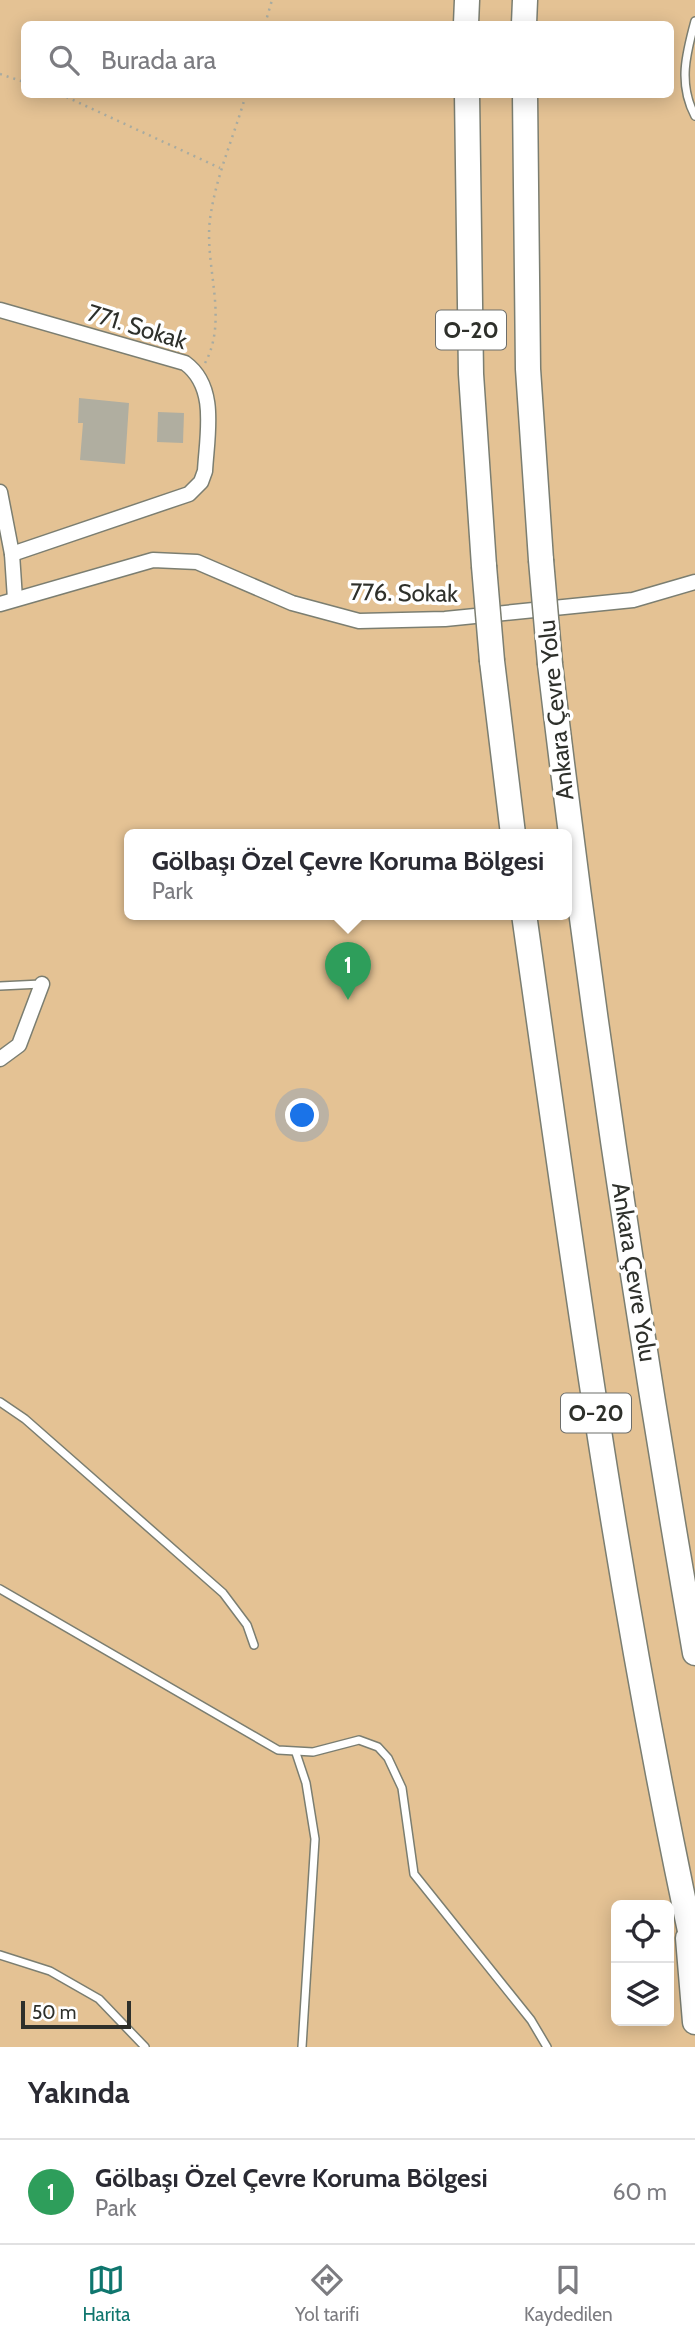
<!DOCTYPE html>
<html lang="tr">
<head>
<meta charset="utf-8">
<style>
	body { margin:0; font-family:Cabin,sans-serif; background:#f7f7f7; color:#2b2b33 }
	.controls { position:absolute; right:21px; bottom:21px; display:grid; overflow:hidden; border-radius:10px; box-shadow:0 4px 18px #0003 }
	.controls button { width:63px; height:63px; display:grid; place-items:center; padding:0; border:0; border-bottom:2px solid #e1e1e2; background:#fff; color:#2b2b33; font:35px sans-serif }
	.scale { position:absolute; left:21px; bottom:18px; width:110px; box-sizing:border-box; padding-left:7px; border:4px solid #2e302b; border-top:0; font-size:19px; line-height:24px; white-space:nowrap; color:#2e302b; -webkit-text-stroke:5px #fff; paint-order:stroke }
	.you { position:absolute; left:303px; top:1116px; width:24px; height:24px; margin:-18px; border:5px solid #fff; border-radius:50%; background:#1a73e8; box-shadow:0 0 0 10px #1a73e833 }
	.badge { display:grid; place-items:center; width:46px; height:46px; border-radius:50%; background:#0f766e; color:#fff; font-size:23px; font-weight:700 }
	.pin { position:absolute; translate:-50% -58px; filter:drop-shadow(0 2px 4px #0008) }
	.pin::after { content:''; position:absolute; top:37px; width:24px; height:21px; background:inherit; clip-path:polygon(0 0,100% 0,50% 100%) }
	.popup { position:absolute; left:124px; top:829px; width:448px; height:91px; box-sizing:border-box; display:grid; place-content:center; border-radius:10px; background:#fff; filter:drop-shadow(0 2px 5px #0005); font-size:23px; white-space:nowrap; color:#7c7c81 }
	.popup b { font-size:26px; color:#2b2b33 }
	.popup::after { content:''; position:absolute; left:50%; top:100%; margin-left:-14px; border:14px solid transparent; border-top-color:#fff }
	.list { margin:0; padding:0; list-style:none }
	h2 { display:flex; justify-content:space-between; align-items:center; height:91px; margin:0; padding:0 28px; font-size:30px }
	h2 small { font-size:23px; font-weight:400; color:#7c7c81 }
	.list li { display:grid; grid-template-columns:46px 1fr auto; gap:21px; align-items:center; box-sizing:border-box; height:105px; padding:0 28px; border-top:2px solid #e1e1e2 }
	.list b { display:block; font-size:26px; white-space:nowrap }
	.list p { margin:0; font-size:23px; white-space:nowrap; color:#7c7c81 }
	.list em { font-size:23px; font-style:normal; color:#7c7c81 }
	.icon { flex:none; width:38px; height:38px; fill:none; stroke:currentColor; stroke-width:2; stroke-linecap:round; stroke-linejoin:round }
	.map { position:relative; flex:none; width:695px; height:2047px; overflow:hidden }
	.search { position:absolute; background:#fff; box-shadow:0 4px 18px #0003; left:21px; right:21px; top:21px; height:77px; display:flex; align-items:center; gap:18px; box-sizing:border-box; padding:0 24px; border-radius:10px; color:#7c7c81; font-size:26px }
	.sheet { height:196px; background:#fff }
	nav { display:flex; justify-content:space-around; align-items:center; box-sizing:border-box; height:98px; border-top:2px solid #e1e1e2; background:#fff; font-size:19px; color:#7c7c81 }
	nav a { display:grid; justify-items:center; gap:4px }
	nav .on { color:#0f766e }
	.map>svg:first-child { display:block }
</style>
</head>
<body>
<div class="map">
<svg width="695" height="2047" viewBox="0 0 695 2047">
	<rect width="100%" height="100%" fill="#eaeee0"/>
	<!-- green -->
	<path fill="#e4c294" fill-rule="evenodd" d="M0 0H695V2047H0ZM24 24H670V94H24ZM129 834H567V914H129ZM616 1905H669V2021H616Z"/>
	<!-- building -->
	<g fill="#b0aea0">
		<polygon points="79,398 129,403 125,464 80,460 83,423 78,423"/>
		<polygon points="158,412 184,413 183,443 157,442"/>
	</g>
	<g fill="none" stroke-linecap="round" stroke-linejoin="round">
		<!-- lane casing -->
		<g stroke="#7b7e71" stroke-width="10">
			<g id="lane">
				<path d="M695 21C686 54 678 84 695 116"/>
				<polyline points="0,986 41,984"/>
				<polyline points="0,1402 25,1419 223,1593 247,1625 254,1645"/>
				<polyline points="0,1589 278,1750 313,1752 359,1740 378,1747 388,1758 402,1788 414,1874 531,2020 547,2047"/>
				<polyline points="296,1753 306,1783 315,1839 302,2047"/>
				<polyline points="0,1955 50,1971 99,1999 145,2047"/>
			</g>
		</g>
		<!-- street casing -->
		<g stroke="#7b7e71" stroke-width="17">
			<g id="street">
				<path d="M0 310 185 363C218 387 207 434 205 471L201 482 189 494 12 554"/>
				<polyline points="0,492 12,554 15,599"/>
				<polyline points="0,604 153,560 197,562 292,603 359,621 445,619 633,600 695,582"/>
				<polyline points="0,1059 19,1045 42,984"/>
			</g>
		</g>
		<!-- highway casing -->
		<g stroke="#7b7e71" stroke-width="27">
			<g id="highway">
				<polyline points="466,24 467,0"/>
				<polyline points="524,24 525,0"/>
				<polyline points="467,94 471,374 484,566"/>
				<polyline points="525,94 528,369 541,560"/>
				<polyline points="492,661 513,834"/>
				<path d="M550 664C589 995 638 1325 695 1653"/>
				<path d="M524 914C573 1262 620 1611 695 1954"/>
				<polyline points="688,1938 695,2022"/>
			</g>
		</g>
		<!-- path -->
		<g stroke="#a8aba0" stroke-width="2.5" stroke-dasharray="2 5" stroke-linecap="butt">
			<polyline points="265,24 272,0"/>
			<polyline points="0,74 24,82"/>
			<polyline points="60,94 220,168"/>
			<path d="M205 363C229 319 204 266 210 219 216 175 234 137 246 94"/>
		</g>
		<!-- lane -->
		<use href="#lane" stroke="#fff" stroke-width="7"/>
		<!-- street -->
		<use href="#street" stroke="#fff" stroke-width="14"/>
		<!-- highway -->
		<use href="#highway" stroke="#fff" stroke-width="24"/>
		<!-- highway-bridge casing -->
		<g stroke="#7b7e71" stroke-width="27" stroke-linecap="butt">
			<g id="highway-bridge">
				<polyline points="541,560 550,664"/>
				<polyline points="484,566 492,661"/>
			</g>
		</g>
		<!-- highway-bridge -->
		<use href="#highway-bridge" stroke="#fff" stroke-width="24"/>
	</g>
	<g text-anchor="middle" stroke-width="7" stroke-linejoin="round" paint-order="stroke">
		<!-- shield labels -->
		<g fill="#fff" stroke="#6d6e6b" stroke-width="2">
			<rect x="436" y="310.5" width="70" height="39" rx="5"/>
			<rect x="561" y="1393.5" width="70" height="39" rx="5"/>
		</g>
		<g font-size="23" font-weight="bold" fill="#2e302b">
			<text x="471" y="338">O-20</text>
			<text x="596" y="1421">O-20</text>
		</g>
		<!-- street labels -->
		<g font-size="24" fill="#2e302b" stroke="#fff">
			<text transform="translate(137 327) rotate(17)" y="8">771. Sokak</text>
			<text transform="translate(404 593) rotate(1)" y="8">776. Sokak</text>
			<text transform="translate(556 710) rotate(-96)" y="8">Ankara Çevre Yolu</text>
			<text transform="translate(634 1272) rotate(81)" y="8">Ankara Çevre Yolu</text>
		</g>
	</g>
</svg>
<div class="controls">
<button><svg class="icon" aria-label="locate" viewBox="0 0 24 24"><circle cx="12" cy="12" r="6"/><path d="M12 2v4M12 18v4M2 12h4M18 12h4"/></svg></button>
<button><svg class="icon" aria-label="layers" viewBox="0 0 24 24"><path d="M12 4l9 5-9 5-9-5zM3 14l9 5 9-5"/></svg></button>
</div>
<div class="scale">50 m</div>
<div class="you"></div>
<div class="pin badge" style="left:348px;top:1000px;background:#2e9e5b">1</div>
<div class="popup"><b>Gölbaşı Özel Çevre Koruma Bölgesi</b>Park</div>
<div class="search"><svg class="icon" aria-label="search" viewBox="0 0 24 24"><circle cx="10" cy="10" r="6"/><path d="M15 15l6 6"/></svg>Burada ara</div>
</div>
<section class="sheet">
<h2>Yakında<small></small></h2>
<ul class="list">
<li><span class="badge" style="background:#2e9e5b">1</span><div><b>Gölbaşı Özel Çevre Koruma Bölgesi</b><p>Park</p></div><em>60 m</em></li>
</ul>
</section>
<nav>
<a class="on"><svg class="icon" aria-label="map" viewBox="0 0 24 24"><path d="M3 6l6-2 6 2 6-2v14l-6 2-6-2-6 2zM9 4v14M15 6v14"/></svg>Harita</a>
<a><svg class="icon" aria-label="directions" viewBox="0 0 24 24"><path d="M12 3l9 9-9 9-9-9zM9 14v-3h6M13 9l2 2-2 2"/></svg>Yol tarifi</a>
<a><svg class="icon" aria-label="saved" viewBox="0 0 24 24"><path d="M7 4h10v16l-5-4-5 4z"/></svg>Kaydedilen</a>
</nav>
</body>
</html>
